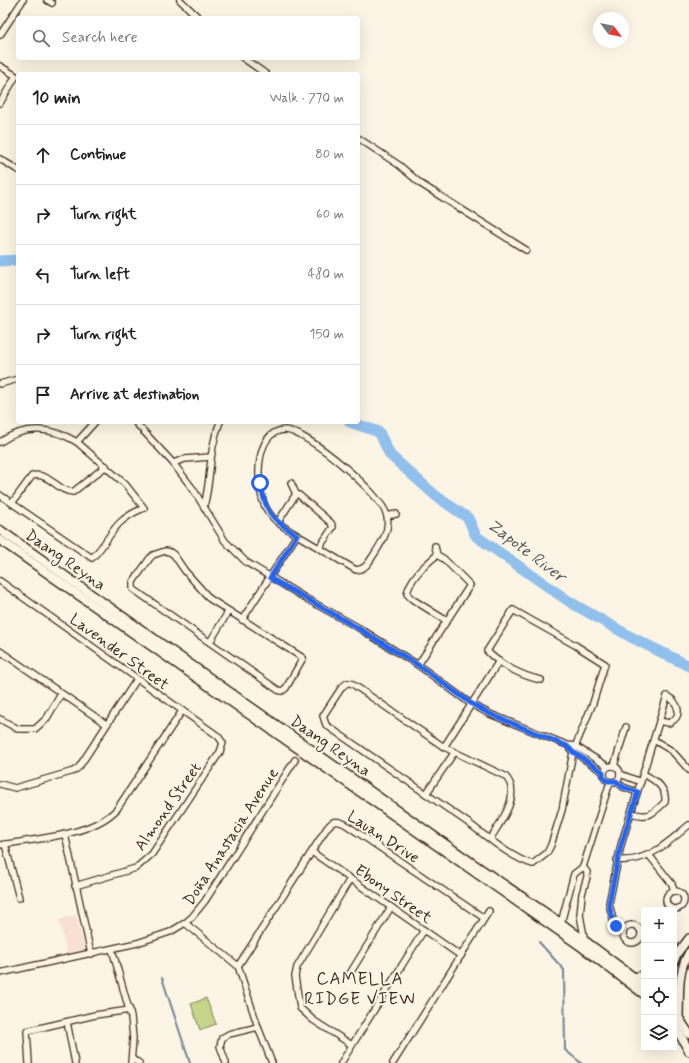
<!DOCTYPE html>
<html lang="en">
<head>
<meta charset="utf-8">
<style>
	body { margin:0; font-family:Mynerve,sans-serif; background:#f6f6f6; color:#222 }
	.controls { position:absolute; right:12px; bottom:12px; display:grid; overflow:hidden; border-radius:4px; box-shadow:0 4px 16px #0002 }
	.controls button { width:36px; height:36px; display:grid; place-items:center; padding:0; border:0; border-bottom:1px solid #e0e0e0; background:#fff; color:#222; font:20px sans-serif }
	.compass { position:absolute; left:593px; top:12px; width:36px; height:36px; border-radius:50%; background:#fff; box-shadow:0 4px 16px #0002; rotate:122deg }
	.stop { position:absolute; width:12px; height:12px; margin:-9px; border:3px solid #2563eb; border-radius:50%; background:#fff }
	.stop.end { background:#2563eb; border-color:#fff; box-shadow:0 1px 4px #0008 }
	.list { margin:0; padding:0; list-style:none }
	h2 { display:flex; justify-content:space-between; align-items:center; height:52px; margin:0; padding:0 16px; font-size:17px }
	h2 small { font-size:13px; font-weight:400; color:#767676 }
	.list li { display:grid; grid-template-columns:26px 1fr auto; gap:12px; align-items:center; box-sizing:border-box; height:60px; padding:0 16px; border-top:1px solid #e0e0e0 }
	.list b { display:block; font-size:15px; white-space:nowrap }
	.list em { font-size:13px; font-style:normal; color:#767676 }
	.icon { flex:none; width:22px; height:22px; fill:none; stroke:currentColor; stroke-width:2; stroke-linecap:round; stroke-linejoin:round }
	.map { position:relative; flex:none; width:689px; height:1063px; overflow:hidden }
	.search { position:absolute; background:#fff; box-shadow:0 4px 16px #0002; left:16px; top:16px; width:344px; height:44px; display:flex; align-items:center; gap:10px; box-sizing:border-box; padding:0 14px; border-radius:4px; color:#767676; font-size:15px }
	.panel { position:absolute; background:#fff; box-shadow:0 4px 16px #0002; left:16px; top:72px; width:344px; height:352px; border-radius:4px }
	.map>svg:first-child { display:block }
</style>
</head>
<body>
<div class="map">
<svg width="689" height="1063" viewBox="0 0 689 1063">
	<rect width="100%" height="100%" fill="#fcf5e5"/>
	<filter id="ink" filterUnits="userSpaceOnUse"><feTurbulence type="fractalNoise" baseFrequency=".025" numOctaves="2"/><feDisplacementMap in="SourceGraphic" scale="8" xChannelSelector="R" yChannelSelector="G"/><feConvolveMatrix kernelMatrix="1 2 1 2 8 2 1 2 1" color-interpolation-filters="sRGB"/></filter>
	<g filter="url(#ink)">
		<!-- built -->
		<polygon fill="#f8e1d3" points="76,915 85,950 67,954 59,920"/>
		<!-- green -->
		<polygon fill="#c5d68a" stroke="#808054" points="206,998 216,1024 200,1030 191,1004"/>
		<g fill="none" stroke-linecap="round" stroke-linejoin="round">
			<!-- stream -->
			<g stroke="#6f849a" stroke-width="2">
				<polyline points="539,942 564,970 565,1050 581,1063"/>
				<polyline points="162,978 190,1063"/>
			</g>
			<!-- river -->
			<g stroke="#92c0ec" stroke-width="11">
				<polyline points="0,261 18,260"/>
				<polyline points="350,422 379,432 390,455 436,496 468,518 476,536 570,602 631,637 689,666"/>
			</g>
			<!-- minor casing -->
			<g stroke="#3b2a1e" stroke-width="8">
				<g id="minor">
					<polyline points="47,0 52,3"/>
					<polyline points="180,0 199,18"/>
					<polyline points="0,35 23,0"/>
					<polyline points="243,58 266,74"/>
					<polyline points="0,66 16,76 0,103"/>
					<polyline points="358,138 399,165 421,184 526,250"/>
					<polyline points="0,159 18,170"/>
					<polyline points="0,384 18,379"/>
					<polyline points="135,422 173,463 193,489 225,541 246,562 305,598 359,628 418,665 471,704 490,714 567,745 575,746 607,766"/>
					<path d="M0 442C25 425 52 427 77 442"/>
					<polyline points="173,463 185,459 210,457"/>
					<polyline points="291,483 296,494"/>
					<path d="M0 495 92 558C114 536 110 522 144 508L125 484 77 442 95 422"/>
					<path d="M12 503 32 476C48 471 58 492 73 492L106 466"/>
					<path d="M204 506C212 477 208 451 220 422"/>
					<polyline points="387,516 396,514"/>
					<polyline points="278,522 296,494 299,495 331,523 333,527 319,548"/>
					<polyline points="435,546 437,555"/>
					<polygon points="165,551 170,552 174,555 185,571 210,599 303,658 286,688 282,691 278,690 133,589 133,582 150,558 153,555"/>
					<polyline points="0,581 218,736 223,743 220,752 152,854 136,868 75,886"/>
					<path d="M242 620 297 535C286 528 274 522 267 510 255 491 253 430 285 430 306 430 383 495 387 516 390 530 382 542 375 553 370 560 366 570 356 570L297 535"/>
					<polyline points="210,642 228,612"/>
					<polyline points="0,651 106,724"/>
					<path d="M418 665 470 585 444 559 437 555C425 565 410 578 407 594L412 599 447 621"/>
					<polyline points="0,719 18,729 35,729 47,718 61,694"/>
					<polyline points="654,740 672,751 689,770"/>
					<polyline points="444,747 499,661"/>
					<polyline points="571,750 603,772"/>
					<circle cx="612" cy="774" r="8"/>
					<polyline points="614,766 626,727"/>
					<polyline points="620,774 641,782"/>
					<polyline points="616,781 623,787 637,792"/>
					<polyline points="0,784 15,788 74,771 79,767 137,679"/>
					<polyline points="426,794 454,753"/>
					<path d="M631 813C648 818 652 815 665 802 667 788 654 779 643 774"/>
					<polyline points="65,834 91,954"/>
					<path d="M490 839C500 823 523 794 505 776L444 747 351 683H347L342 687 323 716 326 725C373 757 420 790 467 822 485 835 512 859 533 864L547 853 551 845 562 810 573 752 593 703 605 664 575 645 513 610 487 651C500 665 522 676 541 680"/>
					<polyline points="5,844 19,898"/>
					<path d="M0 845C34 839 92 836 117 809L182 711"/>
					<polyline points="312,852 461,956"/>
					<polyline points="649,855 672,884 674,891"/>
					<path d="M617 860C648 863 667 843 689 825"/>
					<polyline points="583,867 587,872 587,877 582,894 580,915 585,942"/>
					<polyline points="350,879 297,967 295,976 300,1008 313,1020 352,1045"/>
					<circle cx="675" cy="900" r="9"/>
					<polyline points="185,923 238,966 258,1027 272,1063"/>
					<circle cx="632" cy="934" r="9"/>
					<polyline points="560,927 574,874 583,867 610,782"/>
					<path d="M624 931 616 926 613 920 609 903 621 845 667 696C678 702 684 716 669 723L659 721"/>
					<polyline points="112,949 131,1017 133,1038 131,1063"/>
					<path d="M238 966 327 828C333 820 337 820 345 824L484 918"/>
					<polyline points="0,973 137,943 170,932 185,923 192,917 205,901 295,760"/>
					<polyline points="349,975 391,907"/>
					<polyline points="67,1022 75,1063"/>
					<polyline points="132,1059 139,1063"/>
					<polyline points="29,1063 27,1031 95,1015 130,1010"/>
					<polyline points="226,1063 220,1046 222,1038 229,1034 258,1027"/>
					<polyline points="341,1063 424,930"/>
					<polyline points="393,1063 489,911"/>
				</g>
			</g>
			<!-- tertiary casing -->
			<g stroke="#3b2a1e" stroke-width="10">
				<g id="tertiary">
					<polyline points="674,962 677,954 689,938"/>
					<polyline points="633,977 644,975"/>
					<path d="M677 1019 679 1017C680 995 677 972 689 952"/>
				</g>
			</g>
			<!-- secondary casing -->
			<g stroke="#3b2a1e" stroke-width="11">
				<g id="secondary">
					<polyline points="0,530 472,863 562,924 644,985"/>
					<polyline points="0,540 582,947 644,994"/>
					<polyline points="674,1011 689,1034"/>
					<polyline points="674,1024 689,1051"/>
				</g>
			</g>
			<!-- minor -->
			<use href="#minor" stroke="#fcf5e5" stroke-width="5.5"/>
			<!-- tertiary -->
			<use href="#tertiary" stroke="#fcf5e5" stroke-width="7"/>
			<!-- secondary -->
			<use href="#secondary" stroke="#fcf5e5" stroke-width="8"/>
		</g>
	</g>
	<g fill="none" stroke-linecap="round" stroke-linejoin="round" filter="url(#ink)">
		<!-- route -->
		<path stroke="#2563eb" stroke-width="5" d="M260 483C266 513 271 519 297 535L270 578 358 628 418 665 472 704 490 714 567 746 573 752 603 772V776L607 781H616L623 787 638 792 621 845 609 903 611 914 616 926"/>
	</g>
	<g text-anchor="middle" stroke-width="4" stroke-linejoin="round" paint-order="stroke">
		<!-- street labels -->
		<g font-size="16" fill="#3b2a1e" stroke="#fcf5e5">
			<text transform="translate(66 559) rotate(35)" y="6">Daang Reyna</text>
			<text transform="translate(120 651) rotate(36)" y="6">Lavender Street</text>
			<text transform="translate(331 745) rotate(35)" y="6">Daang Reyna</text>
			<text transform="translate(167 806) rotate(-55)" y="6">Almond Street</text>
			<text transform="translate(230 836) rotate(-57)" y="6">Doña Anastacia Avenue</text>
			<text transform="translate(384 836) rotate(33)" y="6">Lauan Drive</text>
			<text transform="translate(394 893) rotate(35)" y="6">Ebony Street</text>
		</g>
		<!-- water labels -->
		<g font-size="17" font-style="italic" fill="#55575c" stroke="#fcf5e5">
			<text transform="translate(527 550) rotate(37)" y="6">Zapote River</text>
		</g>
		<!-- neighbourhood labels -->
		<g font-size="17" letter-spacing="1" fill="#3b2a1e" stroke="#fcf5e5">
			<text x="360" y="984">CAMELLA<tspan x="360" dy="20">RIDGE VIEW</tspan></text>
		</g>
	</g>
</svg>
<div class="controls">
<button>+</button>
<button>−</button>
<button><svg class="icon" aria-label="locate" viewBox="0 0 24 24"><circle cx="12" cy="12" r="6"/><path d="M12 2v4M12 18v4M2 12h4M18 12h4"/></svg></button>
<button><svg class="icon" aria-label="layers" viewBox="0 0 24 24"><path d="M12 4l9 5-9 5-9-5zM3 14l9 5 9-5"/></svg></button>
</div>
<svg class="compass" viewBox="-18 -18 36 36"><path d="M0-13l5 13h-10z" fill="#e53935"/><path d="M0 13l5-13h-10z" fill="#767676"/></svg>
<div class="stop" style="left:260px;top:483px"></div>
<div class="stop end" style="left:616px;top:926px"></div>
<div class="search"><svg class="icon" aria-label="search" viewBox="0 0 24 24"><circle cx="10" cy="10" r="6"/><path d="M15 15l6 6"/></svg>Search here</div>
<section class="panel">
<h2>10 min<small>Walk · 770 m</small></h2>
<ul class="list">
<li><svg class="icon" aria-label="ahead" viewBox="0 0 24 24"><path d="M12 20V5M6 11l6-6 6 6"/></svg><div><b>Continue</b></div><em>80 m</em></li>
<li><svg class="icon" aria-label="right" viewBox="0 0 24 24"><path d="M7 20v-9h11M14 6l5 5-5 5"/></svg><div><b>Turn right</b></div><em>60 m</em></li>
<li><svg class="icon" aria-label="left" viewBox="0 0 24 24"><path d="M17 20v-9H6M10 6l-5 5 5 5"/></svg><div><b>Turn left</b></div><em>480 m</em></li>
<li><svg class="icon" aria-label="right" viewBox="0 0 24 24"><path d="M7 20v-9h11M14 6l5 5-5 5"/></svg><div><b>Turn right</b></div><em>150 m</em></li>
<li><svg class="icon" aria-label="arrive" viewBox="0 0 24 24"><path d="M6 21V4h12l-3 4 3 4H6"/></svg><div><b>Arrive at destination</b></div></li>
</ul>
</section>
</div>
</body>
</html>
